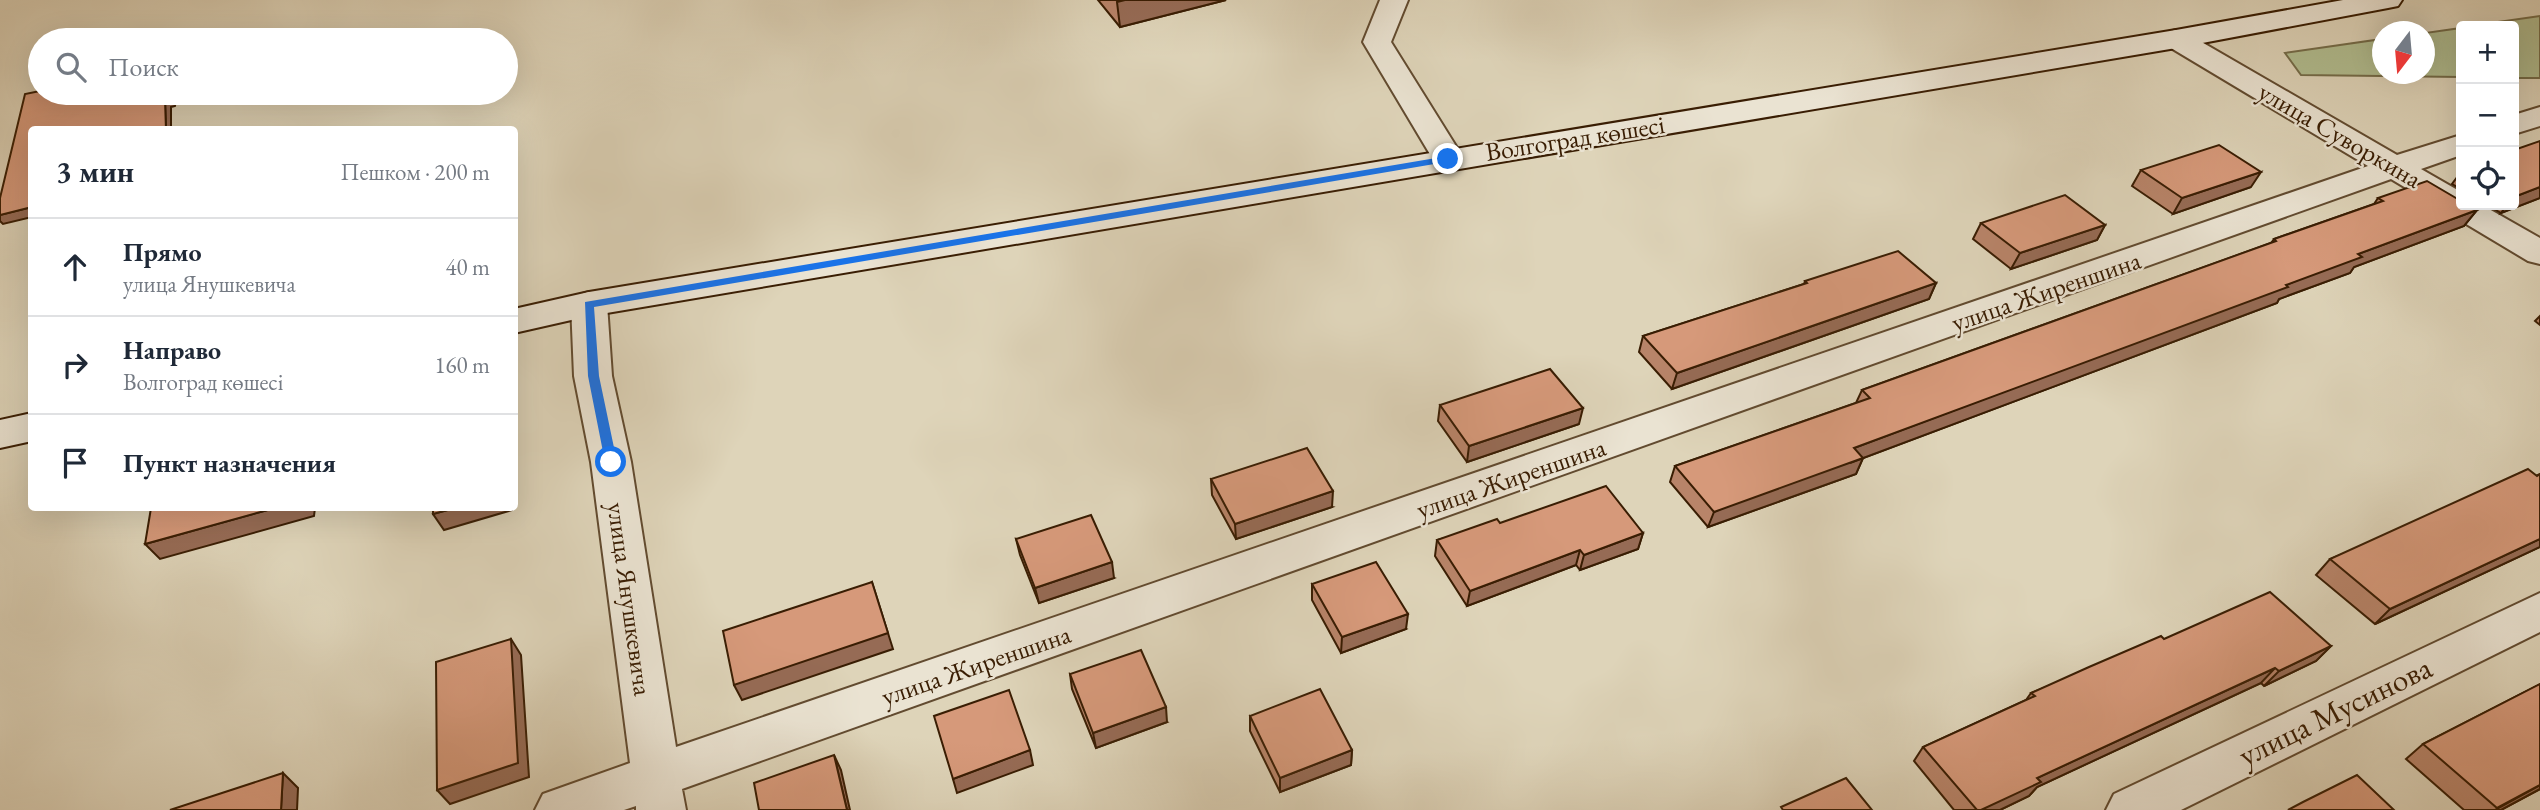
<!DOCTYPE html>
<html lang="ru">
<head>
<meta charset="utf-8">
<style>
	body { margin:0; font-family:"EB Garamond",serif; background:#f6f6f7; color:#1f2937 }
	.controls { position:absolute; right:21px; top:21px; display:grid; overflow:hidden; border-radius:7px; box-shadow:0 7px 28px #0002 }
	.controls button { width:63px; height:63px; display:grid; place-items:center; padding:0; border:0; border-bottom:2px solid #e0e1e3; background:#fff; color:#1f2937; font:35px sans-serif }
	.compass { position:absolute; left:2372px; top:21px; width:63px; height:63px; border-radius:50%; background:#fff; box-shadow:0 7px 28px #0002; rotate:196deg }
	.stop { position:absolute; width:21px; height:21px; margin:-16px; border:5px solid #1a73e8; border-radius:50%; background:#fff }
	.stop.end { background:#1a73e8; border-color:#fff; box-shadow:0 2px 7px #0008 }
	.list { margin:0; padding:0; list-style:none }
	h2 { display:flex; justify-content:space-between; align-items:center; height:91px; margin:0; padding:0 28px; font-size:30px }
	h2 small { font-size:23px; font-weight:400; color:#747a83 }
	.list li { display:grid; grid-template-columns:46px 1fr auto; gap:21px; align-items:center; box-sizing:border-box; height:98px; padding:0 28px; border-top:2px solid #e0e1e3 }
	.list b { display:block; font-size:26px; white-space:nowrap }
	.list p { margin:0; font-size:23px; white-space:nowrap; color:#747a83 }
	.list em { font-size:23px; font-style:normal; color:#747a83 }
	.icon { flex:none; width:38px; height:38px; fill:none; stroke:currentColor; stroke-width:2; stroke-linecap:round; stroke-linejoin:round }
	.map { position:relative; flex:none; width:2540px; height:810px; overflow:hidden }
	.search { position:absolute; background:#fff; box-shadow:0 7px 28px #0002; left:28px; top:28px; width:490px; height:77px; display:flex; align-items:center; gap:18px; box-sizing:border-box; padding:0 24px; border-radius:38px; color:#747a83; font-size:26px }
	.panel { position:absolute; background:#fff; box-shadow:0 7px 28px #0002; left:28px; top:126px; width:490px; height:385px; border-radius:7px }
	.map>svg:first-child { display:block }
</style>
</head>
<body>
<div class="map">
<svg width="2540" height="810" viewBox="0 0 2540 810">
	<rect width="100%" height="100%" fill="#ded4b9"/>
	<filter id="stains"><feTurbulence type="fractalNoise" baseFrequency=".00286" numOctaves="4"/><feColorMatrix values="0 0 0 0 .2 0 0 0 0 .09 0 0 0 0 .02 0 0 0 .5 -.17"/></filter>
	<radialGradient id="worn" r=".72"><stop offset=".6" stop-color="#630" stop-opacity="0"/><stop offset="1" stop-color="#630" stop-opacity=".3"/></radialGradient>
	<!-- green -->
	<g fill="#b1bd90" stroke="#756d4a" stroke-width="2">
		<polygon points="2540,16 2540,78 2514,78 2514,26 2470,26"/>
		<polygon points="2461,28 2461,77 2301,75 2285,53 2382,39 2382,74 2424,74 2425,33"/>
	</g>
	<g fill="none" stroke-linecap="round" stroke-linejoin="round">
		<!-- street casing -->
		<g stroke="#624b30" stroke-width="4">
			<g id="street">
				<polygon points="1380,0 1408,0 1391,42 1464,159 1459,166 1448,169 1437,166 1363,42"/>
				<polygon points="2176,30 2186,33 2397,155 2461,135 2461,155 2421,169 2461,192 2461,205 2482,205 2540,238 2540,264 2528,261 2391,179 682,789 686,810 636,810 636,806 624,810 535,810 543,794 630,763 591,462 574,376 571,304 576,296 589,292 602,296 607,304 612,376 631,462 676,747 2368,166 2166,45 2162,39 2166,33"/>
				<polygon points="2540,107 2540,126 2514,134 2514,115"/>
				<polygon points="2540,593 2540,632 2181,810 2106,810 2114,794"/>
			</g>
		</g>
		<!-- secondary casing -->
		<g stroke="#391d03" stroke-width="4">
			<g id="secondary">
				<polygon points="2343,0 2402,0 2398,6 2388,8 2176,48 589,316 514,333 514,309 589,292 2176,30"/>
				<polygon points="32,413 32,441 0,448 0,420"/>
			</g>
		</g>
		<!-- street -->
		<use href="#street" fill="#eae3d2" fill-rule="evenodd"/>
		<!-- secondary -->
		<use href="#secondary" fill="#eae3d2" fill-rule="evenodd"/>
	</g>
	<!-- wall -->
	<g fill="#b88469" stroke="#391d03" stroke-width="2">
		<polygon points="1098,0 1226,0 1120,27"/>
		<polygon points="2540,141 2540,198 2501,213 2487,205 2514,205"/>
		<polygon points="2141,170 2251,187 2173,214 2132,186"/>
		<polygon points="2461,172 2461,189 2452,184"/>
		<polygon points="2378,198 2477,210 2464,226 2354,267 2350,273 2279,299 2277,303 1863,458 1856,474 1708,527 1670,482 1675,466 1856,403 1862,390 2271,243 2274,239 2374,204"/>
		<polygon points="1981,223 2105,225 2097,240 2011,269 1973,239"/>
		<polygon points="1805,281 1936,283 1929,299 1672,389 1639,352 1643,336 1804,284"/>
		<polygon points="2540,316 2540,325 2535,321"/>
		<polygon points="1440,405 1579,424 1467,462 1438,421"/>
		<polygon points="2540,474 2540,547 2375,624 2316,575 2330,559"/>
		<polygon points="1211,479 1332,507 1236,539 1212,495"/>
		<polygon points="1500,523 1643,533 1638,549 1580,570 1576,565 1467,606 1435,556 1437,540"/>
		<polygon points="1016,539 1114,578 1039,603 1020,555"/>
		<polygon points="1312,584 1406,629 1341,653 1312,600"/>
		<polygon points="2164,639 2331,646 2316,661 2264,686 2261,683 2037,787 2029,796 2000,810 1954,810 1914,761 1923,747 2026,700 2031,693"/>
		<polygon points="1070,674 1167,722 1096,748 1072,689"/>
		<polygon points="2540,684 2540,789 2501,810 2464,810 2406,759 2423,744"/>
		<polygon points="1250,716 1352,750 1351,765 1280,792 1250,731"/>
	</g>
	<!-- shaded-wall -->
	<g fill="#966b55" stroke="#391d03" stroke-width="2">
		<polygon points="1125,0 1226,0 1120,27 1117,2"/>
		<polygon points="170,93 177,93 175,106 171,107 171,130 166,130 165,99"/>
		<polygon points="2261,172 2251,187 2173,214 2182,198"/>
		<polygon points="2540,187 2540,198 2501,213 2507,205 2514,205 2514,197"/>
		<polygon points="32,207 32,217 3,224 0,221 0,215"/>
		<polygon points="2477,210 2464,226 2354,267 2350,273 2279,299 2277,303 1850,463 1863,458 1856,474 1708,527 1714,512 1854,448 2286,285 2358,254"/>
		<polygon points="2105,225 2097,240 2011,269 2020,253"/>
		<polygon points="1936,283 1929,299 1672,389 1677,373"/>
		<polygon points="1583,408 1579,424 1467,462 1469,446"/>
		<polygon points="1333,491 1332,507 1236,539 1235,524"/>
		<polygon points="275,508 315,508 314,516 160,559 145,544"/>
		<polygon points="455,508 512,508 512,510 444,530 433,514"/>
		<polygon points="1643,533 1638,549 1580,570 1584,555"/>
		<polygon points="2540,539 2540,547 2375,624 2390,609"/>
		<polygon points="1580,550 1576,565 1467,606 1470,591"/>
		<polygon points="1112,562 1114,578 1039,603 1035,588"/>
		<polygon points="872,582 893,649 742,700 734,685"/>
		<polygon points="1408,614 1406,629 1341,653 1342,637"/>
		<polygon points="511,639 521,655 529,777 450,804 437,790"/>
		<polygon points="2331,646 2316,661 2264,686 2279,671"/>
		<polygon points="2275,668 2261,683 2037,787 2029,796 2000,810 1981,810 2037,778"/>
		<polygon points="1166,707 1167,722 1096,748 1093,733"/>
		<polygon points="1030,750 1033,765 957,793 953,779"/>
		<polygon points="1352,750 1351,765 1280,792 1280,778"/>
		<polygon points="834,755 841,770 850,810 847,810"/>
		<polygon points="283,773 298,788 297,810 281,810"/>
		<polygon points="2540,785 2540,789 2501,810 2495,810"/>
	</g>
	<!-- building -->
	<g fill="#d6997a" stroke="#391d03" stroke-width="2">
		<polygon points="40,91 40,93 170,93 170,98 165,99 166,130 32,130 32,207 0,215 0,198 25,94"/>
		<polygon points="2540,141 2540,187 2514,197 2514,150"/>
		<polygon points="2219,145 2261,172 2182,198 2141,170"/>
		<polygon points="2427,181 2461,201 2461,205 2468,205 2477,210 2358,254 2362,257 2286,285 2288,287 1854,448 1863,458 1714,512 1675,466 1870,398 1862,390 2276,241 2274,239 2383,201 2378,198"/>
		<polygon points="2065,195 2105,225 2020,253 1981,223"/>
		<polygon points="1898,251 1936,283 1677,373 1643,336 1807,283 1805,281"/>
		<polygon points="1550,369 1583,408 1469,446 1440,405"/>
		<polygon points="1307,448 1333,491 1235,524 1211,479"/>
		<polygon points="2528,469 2537,476 2540,474 2540,539 2390,609 2330,559"/>
		<polygon points="1606,486 1643,533 1584,555 1580,550 1470,591 1437,540 1497,519 1500,523"/>
		<polygon points="151,508 275,508 145,544"/>
		<polygon points="433,508 455,508 433,514"/>
		<polygon points="1091,515 1112,562 1035,588 1016,539"/>
		<polygon points="1376,562 1408,614 1342,637 1312,584"/>
		<polygon points="872,582 888,633 734,685 723,631"/>
		<polygon points="2270,592 2331,646 2279,671 2275,668 2037,778 2041,782 1981,810 1977,810 1923,747 2035,696 2031,693 2089,667 2161,636 2164,639"/>
		<polygon points="511,639 518,763 437,790 436,662"/>
		<polygon points="1141,650 1166,707 1093,733 1070,674"/>
		<polygon points="2540,684 2540,785 2497,808 2423,744"/>
		<polygon points="1320,689 1352,750 1280,778 1250,716"/>
		<polygon points="1009,690 1030,750 953,779 934,716"/>
		<polygon points="834,755 847,810 759,810 754,783"/>
		<polygon points="283,773 281,810 170,810"/>
		<polygon points="2357,775 2394,810 2288,810 2303,802"/>
		<polygon points="1846,778 1872,810 1783,810 1781,807"/>
	</g>
	<!-- route -->
	<polygon fill="#1a73e8" points="1448,156 1452,157 1452,161 594,307 599,376 617,462 611,467 605,462 588,376 585,302"/>
	<g text-anchor="middle" stroke-width="5" stroke-linejoin="round" paint-order="stroke">
		<!-- street labels -->
		<g font-size="26" fill="#391d03" stroke="#eae3d2">
			<text transform="translate(2340 135) rotate(30)" y="9">улица Суворкина</text>
			<text transform="translate(1575 138) rotate(-9)" y="9">Волгоград көшесі</text>
			<text transform="translate(2046 291) rotate(-19)" y="9">улица Жиреншина</text>
			<text transform="translate(1511 478) rotate(-19)" y="9">улица Жиреншина</text>
			<text transform="translate(630 599) rotate(82)" y="9">улица Янушкевича</text>
			<text transform="translate(976 665) rotate(-19)" y="9">улица Жиреншина</text>
		</g>
		<!-- near-street labels -->
		<g font-size="32" fill="#391d03" stroke="#eae3d2">
			<text transform="translate(2335 711) rotate(-26)" y="11">улица Мусинова</text>
		</g>
	</g>
	<rect width="100%" height="100%" filter="url(#stains)"/>
	<rect width="100%" height="100%" fill="url(#worn)"/>
</svg>
<div class="controls">
<button>+</button>
<button>−</button>
<button><svg class="icon" aria-label="locate" viewBox="0 0 24 24"><circle cx="12" cy="12" r="6"/><path d="M12 2v4M12 18v4M2 12h4M18 12h4"/></svg></button>
</div>
<svg class="compass" viewBox="-18 -18 36 36"><path d="M0-13l5 13h-10z" fill="#e53935"/><path d="M0 13l5-13h-10z" fill="#747a83"/></svg>
<div class="stop" style="left:611px;top:462px"></div>
<div class="stop end" style="left:1448px;top:159px"></div>
<div class="search"><svg class="icon" aria-label="search" viewBox="0 0 24 24"><circle cx="10" cy="10" r="6"/><path d="M15 15l6 6"/></svg>Поиск</div>
<section class="panel">
<h2>3 мин<small>Пешком · 200 m</small></h2>
<ul class="list">
<li><svg class="icon" aria-label="ahead" viewBox="0 0 24 24"><path d="M12 20V5M6 11l6-6 6 6"/></svg><div><b>Прямо</b><p>улица Янушкевича</p></div><em>40 m</em></li>
<li><svg class="icon" aria-label="right" viewBox="0 0 24 24"><path d="M7 20v-9h11M14 6l5 5-5 5"/></svg><div><b>Направо</b><p>Волгоград көшесі</p></div><em>160 m</em></li>
<li><svg class="icon" aria-label="arrive" viewBox="0 0 24 24"><path d="M6 21V4h12l-3 4 3 4H6"/></svg><div><b>Пункт назначения</b></div></li>
</ul>
</section>
</div>
</body>
</html>
